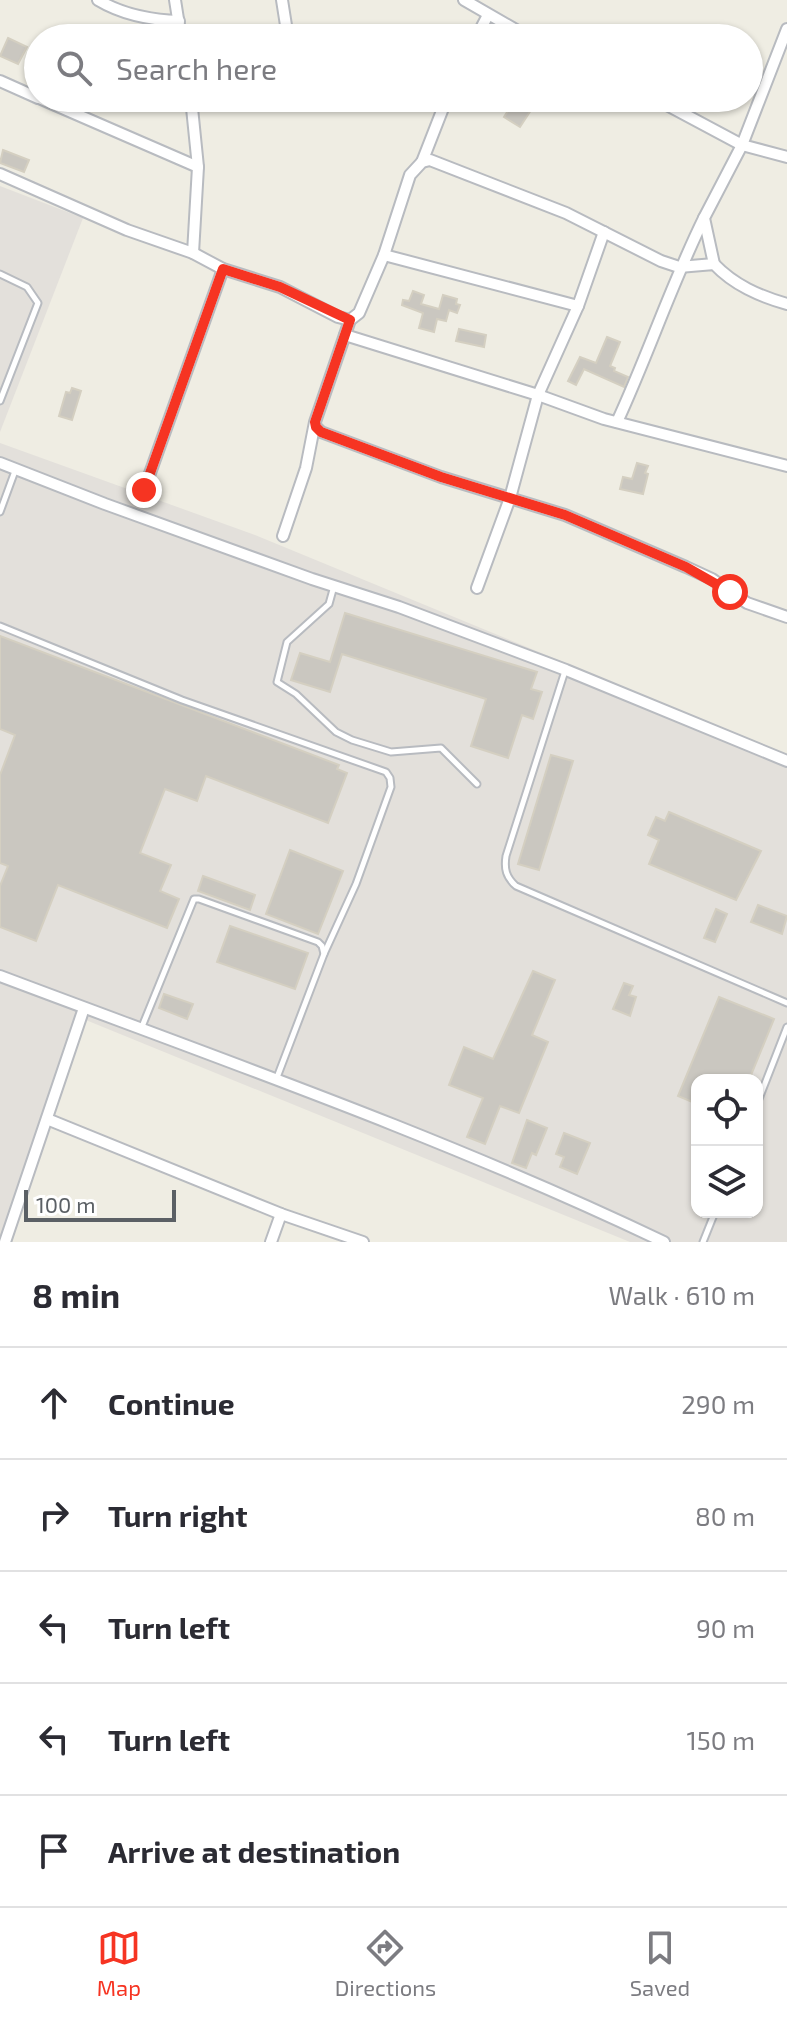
<!DOCTYPE html>
<html lang="en">
<head>
<meta charset="utf-8">
<style>
	body { margin:0; font-family:"Exo 2",sans-serif; background:#f2f2f3; color:#2b2b33 }
	.controls { position:absolute; right:24px; bottom:24px; display:grid; overflow:hidden; border-radius:16px; box-shadow:0 2px 6px #0004 }
	.controls button { width:72px; height:72px; display:grid; place-items:center; padding:0; border:0; border-bottom:2px solid #e1e1e2; background:#fff; color:#2b2b33; font:40px sans-serif }
	.scale { position:absolute; left:24px; bottom:20px; width:152px; box-sizing:border-box; padding-left:8px; border:4px solid #5b6065; border-top:0; font-size:22px; line-height:28px; white-space:nowrap; color:#5b6065; -webkit-text-stroke:6px #fff; paint-order:stroke }
	.stop { position:absolute; width:24px; height:24px; margin:-18px; border:6px solid #f63422; border-radius:50%; background:#fff }
	.stop.end { background:#f63422; border-color:#fff; box-shadow:0 2px 8px #0008 }
	.list { margin:0; padding:0; list-style:none }
	h2 { display:flex; justify-content:space-between; align-items:center; height:104px; margin:0; padding:0 32px; font-size:34px }
	h2 small { font-size:26px; font-weight:400; color:#7c7c81 }
	.list li { display:grid; grid-template-columns:52px 1fr auto; gap:24px; align-items:center; box-sizing:border-box; height:112px; padding:0 32px; border-top:2px solid #e1e1e2 }
	.list b { display:block; font-size:30px; white-space:nowrap }
	.list em { font-size:26px; font-style:normal; color:#7c7c81 }
	.icon { flex:none; width:44px; height:44px; fill:none; stroke:currentColor; stroke-width:2; stroke-linecap:round; stroke-linejoin:round }
	.map { position:relative; flex:none; width:787px; height:1242px; overflow:hidden }
	.search { position:absolute; background:#fff; box-shadow:0 2px 6px #0004; left:24px; right:24px; top:24px; height:88px; display:flex; align-items:center; gap:20px; box-sizing:border-box; padding:0 28px; border-radius:44px; color:#7c7c81; font-size:30px }
	.sheet { height:664px; background:#fff }
	nav { display:flex; justify-content:space-around; align-items:center; box-sizing:border-box; height:112px; border-top:2px solid #e1e1e2; background:#fff; font-size:22px; color:#7c7c81 }
	nav a { display:grid; justify-items:center; gap:4px }
	nav .on { color:#f63422 }
	.map>svg:first-child { display:block }
</style>
</head>
<body>
<div class="map">
<svg width="787" height="1242" viewBox="0 0 787 1242">
	<rect width="100%" height="100%" fill="#efede3"/>
	<!-- industrial -->
	<g fill="#e3e0db" fill-rule="evenodd">
		<polygon points="0,186 83,218 0,432"/>
		<path d="M0 443 255 535 787 754V1242H630L76 1016 0 1242ZM697 1080H757V1212H697Z"/>
	</g>
	<!-- building -->
	<g fill="#cac7c0" stroke="#d4cfc1" stroke-width="2">
		<polygon points="8,38 27,47 18,64 0,56"/>
		<polygon points="526,98 539,98 520,127 504,117 513,103 519,107"/>
		<polygon points="3,150 29,160 24,172 0,163"/>
		<polygon points="413,291 424,295 421,304 439,309 443,295 457,299 456,304 460,305 457,313 449,310 446,321 437,319 434,332 419,328 423,313 402,305 403,300 409,301"/>
		<polygon points="459,329 486,335 484,347 456,341"/>
		<polygon points="607,337 620,342 610,366 615,368 614,371 628,377 624,387 584,369 576,385 568,381 580,357 596,363"/>
		<polygon points="72,388 81,391 72,420 59,416 66,392 70,393"/>
		<polygon points="637,463 648,466 645,473 648,474 643,494 620,489 623,477 632,479"/>
		<polygon points="345,613 537,672 531,689 542,692 533,719 522,715 508,758 471,746 486,699 342,654 330,692 291,680 300,653 330,662"/>
		<polygon points="0,636 339,765 337,769 347,773 328,823 206,776 197,801 165,789 140,853 171,865 160,891 179,899 167,928 58,885 36,941 0,927 0,886 8,866 0,863 0,775 15,735 0,729"/>
		<polygon points="551,755 573,761 539,870 518,864"/>
		<polygon points="669,812 761,851 736,900 649,864 659,840 648,835 656,817 665,821"/>
		<polygon points="290,850 343,871 318,934 266,914"/>
		<polygon points="203,876 255,895 250,910 198,891"/>
		<polygon points="758,905 787,916 782,934 751,922"/>
		<polygon points="716,909 727,914 715,942 704,938"/>
		<polygon points="230,926 308,953 295,989 217,962"/>
		<polygon points="533,971 555,980 532,1035 548,1042 519,1113 500,1106 485,1144 467,1137 483,1098 449,1085 464,1047 493,1059"/>
		<polygon points="624,983 633,986 629,995 636,997 630,1016 613,1009"/>
		<polygon points="164,994 193,1004 187,1019 159,1008"/>
		<polygon points="719,997 774,1019 749,1080 697,1080 697,1104 678,1096"/>
		<polygon points="527,1120 547,1128 536,1155 532,1153 526,1168 512,1163"/>
		<polygon points="564,1133 590,1143 577,1174 560,1167 564,1157 556,1154"/>
	</g>
	<g fill="none" stroke-linecap="round" stroke-linejoin="round">
		<!-- lane casing -->
		<g stroke="#b8bbc0" stroke-width="9">
			<g id="lane">
				<polyline points="0,274 27,287 38,303 0,401"/>
				<polyline points="0,512 15,471"/>
				<polyline points="334,586 329,604 287,642 277,682 296,694 336,732 352,740 391,752 441,748 477,784"/>
				<polyline points="0,626 182,700 386,772 390,778 391,787 356,884 324,954"/>
				<path d="M565 671 506 856C504 869 506 877 516 886L787 1003"/>
				<polyline points="141,1029 194,899 199,899 318,942 322,946 324,954 276,1080"/>
				<polyline points="757,1104 787,1027"/>
				<polyline points="703,1242 715,1212"/>
			</g>
		</g>
		<!-- street casing -->
		<g stroke="#b8bbc0" stroke-width="14">
			<g id="street">
				<path d="M98 0C123 15 150 20 179 21"/>
				<polyline points="175,0 181,38"/>
				<polyline points="282,0 288,38"/>
				<polyline points="464,0 530,38"/>
				<polyline points="476,38 488,15"/>
				<polyline points="0,81 38,98"/>
				<polyline points="39,98 198,167"/>
				<polyline points="191,98 198,167 193,253"/>
				<polyline points="654,98 742,145 787,157"/>
				<polyline points="422,162 447,98"/>
				<path d="M0 174 127 230 193 253 223 269 280 287 338 317 350 320 359 313 384 255 410 175 422 162 430 160 566 213 661 261 679 267 714 264C734 285 759 296 787 304"/>
				<polyline points="384,255 578,306"/>
				<polyline points="714,264 704,218 742,145 787,29"/>
				<polyline points="345,335 538,395 604,419 787,466"/>
				<path d="M617 422C648 355 671 285 704 218"/>
				<polyline points="316,427 321,432 441,477 565,515 686,567 712,579 747,603 787,617"/>
				<polyline points="0,463 105,504 312,579 399,607 566,670 787,761"/>
				<polyline points="144,490 223,269"/>
				<polyline points="283,536 306,468 315,422 350,320"/>
				<polyline points="477,588 510,498 538,395 578,306 604,232"/>
				<path d="M0 976C223 1060 449 1139 664 1242"/>
				<polyline points="47,1119 281,1214 363,1242"/>
				<polyline points="5,1242 84,1008"/>
				<polyline points="271,1242 281,1214"/>
			</g>
		</g>
		<!-- lane -->
		<use href="#lane" stroke="#fff" stroke-width="5"/>
		<!-- street -->
		<use href="#street" stroke="#fff" stroke-width="10"/>
	</g>
	<g fill="none" stroke-linecap="round" stroke-linejoin="round">
		<!-- route -->
		<polyline stroke="#f63422" stroke-width="10" points="144,490 223,269 280,287 350,320 315,422 316,427 321,432 441,477 565,515 686,567 730,592"/>
	</g>
</svg>
<div class="controls">
<button><svg class="icon" aria-label="locate" viewBox="0 0 24 24"><circle cx="12" cy="12" r="6"/><path d="M12 2v4M12 18v4M2 12h4M18 12h4"/></svg></button>
<button><svg class="icon" aria-label="layers" viewBox="0 0 24 24"><path d="M12 4l9 5-9 5-9-5zM3 14l9 5 9-5"/></svg></button>
</div>
<div class="scale">100 m</div>
<div class="stop" style="left:730px;top:592px"></div>
<div class="stop end" style="left:144px;top:490px"></div>
<div class="search"><svg class="icon" aria-label="search" viewBox="0 0 24 24"><circle cx="10" cy="10" r="6"/><path d="M15 15l6 6"/></svg>Search here</div>
</div>
<section class="sheet">
<h2>8 min<small>Walk · 610 m</small></h2>
<ul class="list">
<li><svg class="icon" aria-label="ahead" viewBox="0 0 24 24"><path d="M12 20V5M6 11l6-6 6 6"/></svg><div><b>Continue</b></div><em>290 m</em></li>
<li><svg class="icon" aria-label="right" viewBox="0 0 24 24"><path d="M7 20v-9h11M14 6l5 5-5 5"/></svg><div><b>Turn right</b></div><em>80 m</em></li>
<li><svg class="icon" aria-label="left" viewBox="0 0 24 24"><path d="M17 20v-9H6M10 6l-5 5 5 5"/></svg><div><b>Turn left</b></div><em>90 m</em></li>
<li><svg class="icon" aria-label="left" viewBox="0 0 24 24"><path d="M17 20v-9H6M10 6l-5 5 5 5"/></svg><div><b>Turn left</b></div><em>150 m</em></li>
<li><svg class="icon" aria-label="arrive" viewBox="0 0 24 24"><path d="M6 21V4h12l-3 4 3 4H6"/></svg><div><b>Arrive at destination</b></div></li>
</ul>
</section>
<nav>
<a class="on"><svg class="icon" aria-label="map" viewBox="0 0 24 24"><path d="M3 6l6-2 6 2 6-2v14l-6 2-6-2-6 2zM9 4v14M15 6v14"/></svg>Map</a>
<a><svg class="icon" aria-label="directions" viewBox="0 0 24 24"><path d="M12 3l9 9-9 9-9-9zM9 14v-3h6M13 9l2 2-2 2"/></svg>Directions</a>
<a><svg class="icon" aria-label="saved" viewBox="0 0 24 24"><path d="M7 4h10v16l-5-4-5 4z"/></svg>Saved</a>
</nav>
</body>
</html>
